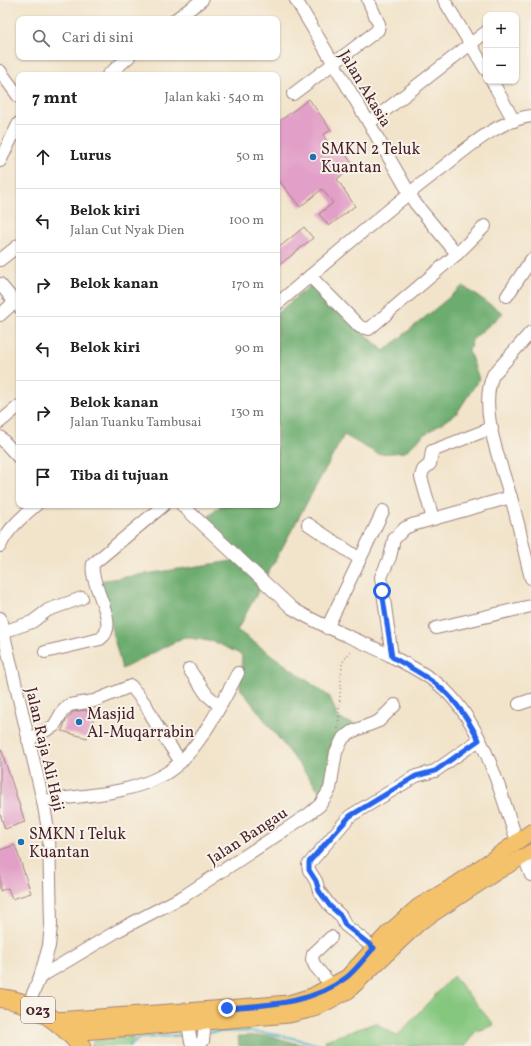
<!DOCTYPE html>
<html lang="id">
<head>
<meta charset="utf-8">
<style>
	body { margin:0; font-family:Vollkorn,serif; background:#f2f2f2; color:#202124 }
	.controls { position:absolute; right:12px; top:12px; display:grid; overflow:hidden; border-radius:8px; box-shadow:0 1px 3px #0004 }
	.controls button { width:36px; height:36px; display:grid; place-items:center; padding:0; border:0; border-bottom:1px solid #e0e0e0; background:#fff; color:#202124; font:20px sans-serif }
	.stop { position:absolute; width:12px; height:12px; margin:-9px; border:3px solid #2563eb; border-radius:50%; background:#fff }
	.stop.end { background:#2563eb; border-color:#fff; box-shadow:0 1px 4px #0008 }
	.list { margin:0; padding:0; list-style:none }
	h2 { display:flex; justify-content:space-between; align-items:center; height:52px; margin:0; padding:0 16px; font-size:17px }
	h2 small { font-size:13px; font-weight:400; color:#757577 }
	.list li { display:grid; grid-template-columns:26px 1fr auto; gap:12px; align-items:center; box-sizing:border-box; height:64px; padding:0 16px; border-top:1px solid #e0e0e0 }
	.list b { display:block; font-size:15px; white-space:nowrap }
	.list p { margin:0; font-size:13px; white-space:nowrap; color:#757577 }
	.list em { font-size:13px; font-style:normal; color:#757577 }
	.icon { flex:none; width:22px; height:22px; fill:none; stroke:currentColor; stroke-width:2; stroke-linecap:round; stroke-linejoin:round }
	.map { position:relative; flex:none; width:531px; height:1046px; overflow:hidden }
	.search { position:absolute; background:#fff; box-shadow:0 1px 3px #0004; left:16px; top:16px; width:264px; height:44px; display:flex; align-items:center; gap:10px; box-sizing:border-box; padding:0 14px; border-radius:8px; color:#757577; font-size:15px }
	.panel { position:absolute; background:#fff; box-shadow:0 1px 3px #0004; left:16px; top:72px; width:264px; height:436px; border-radius:8px }
	.map>svg:first-child { display:block }
</style>
</head>
<body>
<div class="map">
<svg width="531" height="1046" viewBox="0 0 531 1046">
	<rect width="100%" height="100%" fill="#f7f3e8"/>
	<filter id="ink" filterUnits="userSpaceOnUse"><feTurbulence type="fractalNoise" baseFrequency=".025" numOctaves="2"/><feDisplacementMap in="SourceGraphic" scale="8" xChannelSelector="R" yChannelSelector="G"/><feConvolveMatrix kernelMatrix="1 2 1 2 8 2 1 2 1" color-interpolation-filters="sRGB"/></filter>
	<filter id="wash" filterUnits="userSpaceOnUse"><feTurbulence type="fractalNoise" baseFrequency=".012" numOctaves="4" result="noise"/><feDisplacementMap in="SourceGraphic" scale="16" xChannelSelector="R" yChannelSelector="G"/><feGaussianBlur stdDeviation="0.9" result="paint"/><feColorMatrix in="noise" values="0 0 0 0 0 0 0 0 0 0 0 0 0 0 0 0 0 1.4 0 .05"/><feComposite in="paint" operator="in"/></filter>
	<g filter="url(#wash)">
		<rect width="100%" height="100%" fill="#f2e4cb"/>
		<!-- green -->
		<g fill="#85c77f" stroke="#687355">
			<polygon points="453,976 494,1025 475,1032 465,1046 331,1046 323,1041 376,1023 397,1036"/>
			<polygon points="134,1036 129,1046 91,1046 94,1041"/>
		</g>
		<!-- forest -->
		<g fill="#6cac6e" stroke="#5b664c">
			<polygon points="311,285 384,351 463,286 503,313 472,340 469,351 479,379 457,413 425,434 405,452 378,454 344,435 237,630 330,697 338,718 356,725 340,735 324,797 240,688 242,655 215,642 184,637 122,669 99,581 232,561 238,555 204,521 221,505 277,505 277,313"/>
			<polygon points="238,1036 270,1036 306,1046 239,1046"/>
		</g>
		<g fill="none" stroke-linecap="round" stroke-linejoin="round">
			<!-- stream -->
			<g stroke="#47b2c5" stroke-width="2.5">
				<path d="M210 1032C250 1029 284 1034 322 1046"/>
				<polyline points="130,1046 137,1039 141,1038 183,1035"/>
			</g>
		</g>
		<g id="blocks">
			<!-- building -->
			<g fill="#e29fc7">
				<polygon points="309,99 331,130 323,135 334,151 340,147 354,166 337,179 355,206 329,226 319,214 333,203 322,189 300,207 277,178 277,123"/>
				<polygon points="304,227 313,238 277,267 277,249"/>
				<polygon points="84,710 95,714 87,738 62,731 65,722 73,712"/>
				<polygon points="0,749 1,749 25,822 5,829 0,814"/>
				<polygon points="15,845 31,893 12,899 8,888 0,891 0,850"/>
			</g>
		</g>
	</g>
	<g filter="url(#ink)">
		<use href="#blocks" fill-opacity="0" stroke="#9e827b" stroke-width="1"/>
		<g fill="none" stroke-linecap="round" stroke-linejoin="round">
			<!-- minor casing -->
			<g stroke="#9e827b" stroke-width="14">
				<g id="minor">
					<polyline points="296,0 369,123 415,203 457,254 369,329 360,327 310,276"/>
					<polyline points="444,0 486,70"/>
					<polyline points="176,19 202,0"/>
					<polyline points="0,71 19,97"/>
					<polyline points="108,75 129,57"/>
					<polyline points="492,81 514,121"/>
					<polyline points="293,94 378,30 379,24 368,0"/>
					<polyline points="369,123 486,32"/>
					<polyline points="0,161 19,123"/>
					<polyline points="457,254 485,226"/>
					<polyline points="0,260 19,245"/>
					<polyline points="0,284 19,307"/>
					<polyline points="507,296 531,260"/>
					<path d="M277 304C332 258 386 210 443 167 469 147 497 121 531 116"/>
					<polyline points="0,315 19,298"/>
					<path d="M531 332 493 375C478 410 501 463 511 498 519 524 524 551 531 578"/>
					<polyline points="0,422 19,406"/>
					<polyline points="0,437 19,458"/>
					<path d="M182 505 292 608C323 628 359 639 393 657 410 666 432 677 446 691 485 730 500 791 517 841"/>
					<polyline points="433,519 421,477 423,470 430,464 432,451 492,428"/>
					<polyline points="308,524 360,559"/>
					<path d="M0 546C7 530 22 517 36 505"/>
					<polyline points="0,618 43,801 49,835 51,925 49,946 40,977 28,1005"/>
					<polyline points="327,628 383,511"/>
					<polyline points="436,628 531,606"/>
					<polyline points="0,633 32,622 48,610 82,598"/>
					<path d="M45 652 100 639C122 625 88 584 93 564L164 505"/>
					<polyline points="392,657 381,577 390,557 394,539 405,528 412,525 511,497"/>
					<polyline points="189,669 207,695 220,706"/>
					<polyline points="519,704 531,700"/>
					<polyline points="28,740 54,726 62,712 69,705 94,701 131,686 146,705 158,728 181,762"/>
					<path d="M43 801C82 795 127 795 163 775 195 758 221 705 238 673"/>
					<polyline points="524,857 531,875"/>
					<polyline points="331,937 313,954 312,959 315,966 332,986"/>
					<polyline points="374,948 345,925 341,916 330,906 319,891 316,881 309,870 308,865 350,816 416,776 435,771 479,740"/>
					<polyline points="40,977 119,930 184,896 309,814 320,805 330,789 336,752 343,738 351,732 379,721 395,705"/>
					<polyline points="188,1024 191,1042 197,1046 203,1041 205,1023"/>
				</g>
			</g>
			<!-- major casing -->
			<g stroke="#9e827b" stroke-width="17">
				<g id="major">
					<polyline points="56,1020 227,1008 289,1003 312,996 347,977 386,935 419,906 458,883 531,832"/>
					<polyline points="70,1033 242,1019 289,1015 314,1009 348,991 419,923 497,872 531,852"/>
				</g>
			</g>
			<!-- highway casing -->
			<g stroke="#9e827b" stroke-width="20">
				<path id="highway" d="M0 998C33 1001 61 1022 81 1046"/>
			</g>
			<!-- path -->
			<polyline stroke="#9e827b" stroke-width="1.5" stroke-dasharray="1 3" stroke-linecap="butt" points="338,729 342,663 352,649"/>
			<!-- minor -->
			<use href="#minor" stroke="#fff" stroke-width="12"/>
			<!-- major -->
			<use href="#major" stroke="#f4c26a" stroke-width="15"/>
			<!-- highway -->
			<use href="#highway" stroke="#f4c26a" stroke-width="18"/>
		</g>
	</g>
	<g fill="none" stroke-linecap="round" stroke-linejoin="round" filter="url(#ink)">
		<!-- route -->
		<path stroke="#2563eb" stroke-width="5" d="M227 1008C268 1005 312 1004 347 977 357 969 365 957 374 948L345 925 341 916 330 906 319 891 316 881 309 870V862L350 816 416 776 435 771 479 740C454 692 438 683 392 657L382 591"/>
	</g>
	<!-- markers -->
	<g fill="#1f6fb2" stroke="#f7f3e8" stroke-width="1.5">
		<circle cx="313" cy="157" r="4"/>
		<circle cx="79" cy="722" r="4"/>
		<circle cx="21" cy="842" r="4"/>
	</g>
	<g text-anchor="middle" stroke-width="4" stroke-linejoin="round" paint-order="stroke">
		<!-- shield labels -->
		<rect fill="#f7f3e8" stroke="#7e5f64" stroke-width="1" x="21" y="997" width="34" height="26" rx="3"/>
		<g font-size="15" font-weight="bold" fill="#4a1f2b">
			<text x="38" y="1015">023</text>
		</g>
		<!-- street labels -->
		<g font-size="16" fill="#4a1f2b" stroke="#f7f3e8">
			<text transform="translate(366 88) rotate(59)" y="6">Jalan Akasia</text>
			<text transform="translate(46 749) rotate(77)" y="6">Jalan Raja Ali Haji</text>
			<text transform="translate(247 835) rotate(-33)" y="6">Jalan Bangau</text>
		</g>
		<!-- poi labels -->
		<g font-size="16" fill="#4a1f2b" stroke="#f7f3e8" text-anchor="start">
			<text x="321" y="154">SMKN 2 Teluk<tspan x="321" dy="18">Kuantan</tspan></text>
			<text x="87" y="719">Masjid<tspan x="87" dy="18">Al-Muqarrabin</tspan></text>
			<text x="29" y="839">SMKN 1 Teluk<tspan x="29" dy="18">Kuantan</tspan></text>
		</g>
	</g>
</svg>
<div class="controls">
<button>+</button>
<button>−</button>
</div>
<div class="stop" style="left:382px;top:591px"></div>
<div class="stop end" style="left:227px;top:1008px"></div>
<div class="search"><svg class="icon" aria-label="search" viewBox="0 0 24 24"><circle cx="10" cy="10" r="6"/><path d="M15 15l6 6"/></svg>Cari di sini</div>
<section class="panel">
<h2>7 mnt<small>Jalan kaki · 540 m</small></h2>
<ul class="list">
<li><svg class="icon" aria-label="ahead" viewBox="0 0 24 24"><path d="M12 20V5M6 11l6-6 6 6"/></svg><div><b>Lurus</b></div><em>50 m</em></li>
<li><svg class="icon" aria-label="left" viewBox="0 0 24 24"><path d="M17 20v-9H6M10 6l-5 5 5 5"/></svg><div><b>Belok kiri</b><p>Jalan Cut Nyak Dien</p></div><em>100 m</em></li>
<li><svg class="icon" aria-label="right" viewBox="0 0 24 24"><path d="M7 20v-9h11M14 6l5 5-5 5"/></svg><div><b>Belok kanan</b></div><em>170 m</em></li>
<li><svg class="icon" aria-label="left" viewBox="0 0 24 24"><path d="M17 20v-9H6M10 6l-5 5 5 5"/></svg><div><b>Belok kiri</b></div><em>90 m</em></li>
<li><svg class="icon" aria-label="right" viewBox="0 0 24 24"><path d="M7 20v-9h11M14 6l5 5-5 5"/></svg><div><b>Belok kanan</b><p>Jalan Tuanku Tambusai</p></div><em>130 m</em></li>
<li><svg class="icon" aria-label="arrive" viewBox="0 0 24 24"><path d="M6 21V4h12l-3 4 3 4H6"/></svg><div><b>Tiba di tujuan</b></div></li>
</ul>
</section>
</div>
</body>
</html>
